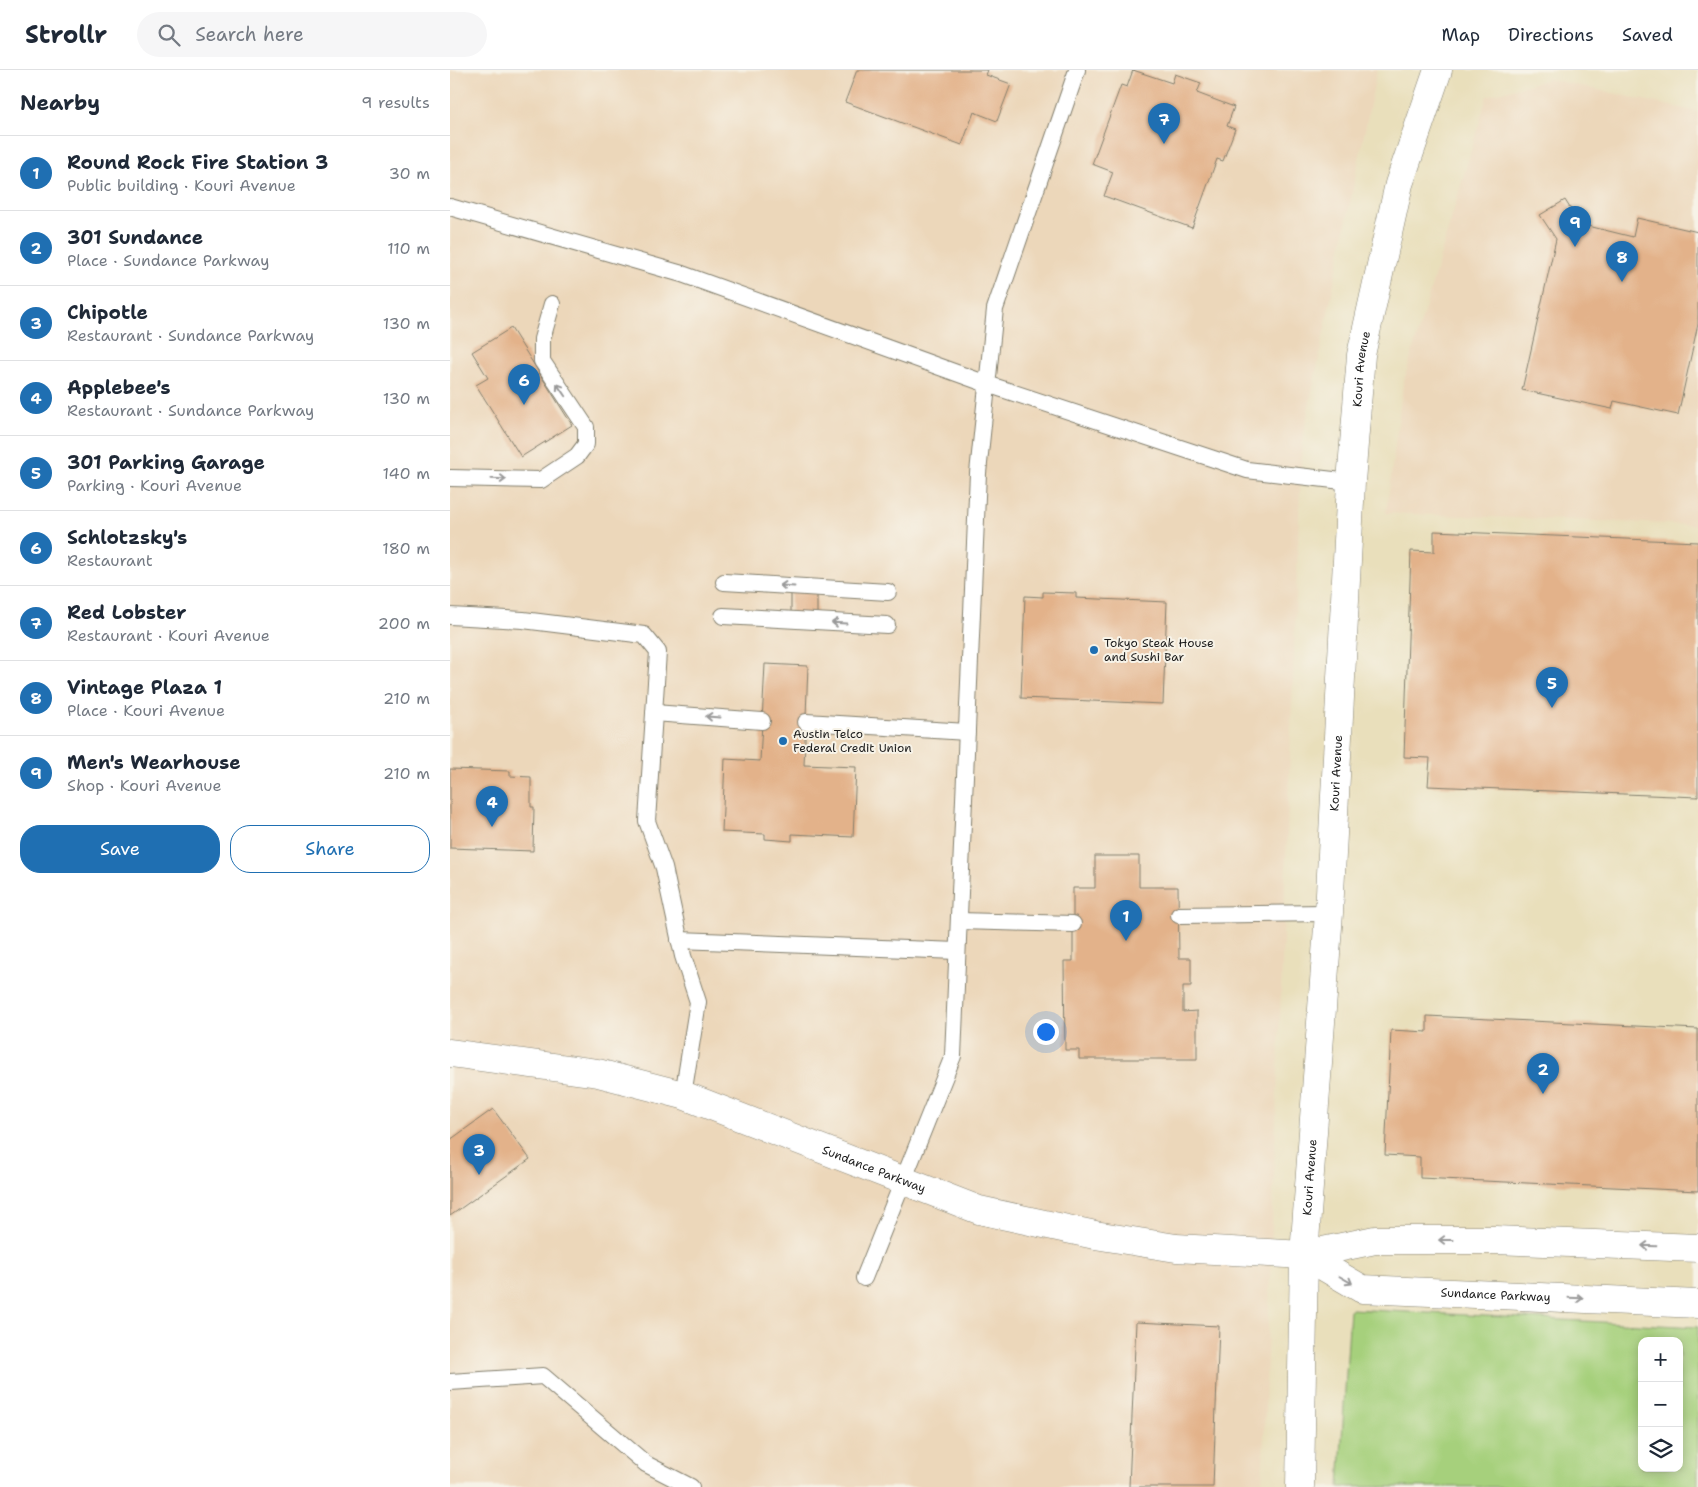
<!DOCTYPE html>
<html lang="en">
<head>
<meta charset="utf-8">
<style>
	body { margin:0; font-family:"Shantell Sans",sans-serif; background:#f6f6f7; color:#1f2937 }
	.controls { position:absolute; right:15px; bottom:15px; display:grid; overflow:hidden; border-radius:10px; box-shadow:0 2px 12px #0003 }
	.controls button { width:45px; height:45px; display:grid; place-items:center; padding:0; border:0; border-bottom:1px solid #e0e1e3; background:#fff; color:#1f2937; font:25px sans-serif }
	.you { position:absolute; left:595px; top:961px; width:18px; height:18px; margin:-12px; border:4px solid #fff; border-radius:50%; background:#1a73e8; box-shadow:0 0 0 8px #1a73e833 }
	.badge { display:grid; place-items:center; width:32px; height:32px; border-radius:50%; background:#1f6fb2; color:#fff; font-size:16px; font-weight:700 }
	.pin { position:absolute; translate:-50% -41px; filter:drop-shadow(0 1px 2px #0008) }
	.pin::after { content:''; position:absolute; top:26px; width:18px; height:15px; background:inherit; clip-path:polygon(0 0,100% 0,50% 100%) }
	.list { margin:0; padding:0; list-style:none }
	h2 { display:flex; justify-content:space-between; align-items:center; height:65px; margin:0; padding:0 20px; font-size:21px }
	h2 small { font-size:16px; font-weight:400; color:#747a83 }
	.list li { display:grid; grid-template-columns:32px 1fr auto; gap:15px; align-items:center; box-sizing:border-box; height:75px; padding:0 20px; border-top:1px solid #e0e1e3 }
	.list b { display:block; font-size:19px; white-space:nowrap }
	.list p { margin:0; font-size:16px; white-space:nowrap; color:#747a83 }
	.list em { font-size:16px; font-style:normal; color:#747a83 }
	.actions { display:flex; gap:10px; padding:15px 20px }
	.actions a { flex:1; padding:11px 0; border:1px solid #1f6fb2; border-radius:20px; text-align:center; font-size:18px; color:#1f6fb2 }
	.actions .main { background:#1f6fb2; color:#fff }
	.icon { flex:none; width:28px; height:28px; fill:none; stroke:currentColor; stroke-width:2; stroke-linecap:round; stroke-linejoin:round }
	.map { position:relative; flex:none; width:1248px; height:1417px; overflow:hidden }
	header { display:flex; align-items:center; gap:30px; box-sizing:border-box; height:70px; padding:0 25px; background:#fff; border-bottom:1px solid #e0e1e3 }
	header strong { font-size:24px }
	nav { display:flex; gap:28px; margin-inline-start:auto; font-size:18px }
	.search { width:350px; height:45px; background:#f6f6f7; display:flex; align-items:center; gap:12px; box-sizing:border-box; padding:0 18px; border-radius:28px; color:#747a83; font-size:19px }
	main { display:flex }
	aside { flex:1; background:#fff }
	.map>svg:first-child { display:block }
</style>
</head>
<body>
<header>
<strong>Strollr</strong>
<div class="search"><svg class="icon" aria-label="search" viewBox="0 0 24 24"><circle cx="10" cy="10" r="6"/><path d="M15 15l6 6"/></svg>Search here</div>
<nav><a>Map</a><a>Directions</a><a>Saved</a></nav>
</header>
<main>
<aside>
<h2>Nearby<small>9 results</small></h2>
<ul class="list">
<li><span class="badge">1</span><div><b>Round Rock Fire Station 3</b><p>Public building · Kouri Avenue</p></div><em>30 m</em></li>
<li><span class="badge">2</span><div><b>301 Sundance</b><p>Place · Sundance Parkway</p></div><em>110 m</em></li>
<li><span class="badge">3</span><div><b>Chipotle</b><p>Restaurant · Sundance Parkway</p></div><em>130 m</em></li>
<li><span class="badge">4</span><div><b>Applebee's</b><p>Restaurant · Sundance Parkway</p></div><em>130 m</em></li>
<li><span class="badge">5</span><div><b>301 Parking Garage</b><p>Parking · Kouri Avenue</p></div><em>140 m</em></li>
<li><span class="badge">6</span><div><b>Schlotzsky's</b><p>Restaurant</p></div><em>180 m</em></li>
<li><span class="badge">7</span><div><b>Red Lobster</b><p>Restaurant · Kouri Avenue</p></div><em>200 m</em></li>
<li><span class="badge">8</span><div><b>Vintage Plaza 1</b><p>Place · Kouri Avenue</p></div><em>210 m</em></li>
<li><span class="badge">9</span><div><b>Men's Wearhouse</b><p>Shop · Kouri Avenue</p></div><em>210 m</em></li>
</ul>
<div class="actions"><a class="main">Save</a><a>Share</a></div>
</aside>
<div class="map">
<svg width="1248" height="1417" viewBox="0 0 1248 1417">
	<rect width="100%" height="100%" fill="#f7f3e8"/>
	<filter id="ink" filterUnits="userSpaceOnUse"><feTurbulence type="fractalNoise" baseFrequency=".02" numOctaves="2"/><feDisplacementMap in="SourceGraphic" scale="10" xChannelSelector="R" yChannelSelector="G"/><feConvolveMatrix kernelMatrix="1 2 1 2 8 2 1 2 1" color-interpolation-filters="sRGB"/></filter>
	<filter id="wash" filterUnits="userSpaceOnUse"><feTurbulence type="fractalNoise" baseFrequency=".0096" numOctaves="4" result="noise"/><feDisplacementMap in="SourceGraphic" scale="20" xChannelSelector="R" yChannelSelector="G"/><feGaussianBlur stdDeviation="1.12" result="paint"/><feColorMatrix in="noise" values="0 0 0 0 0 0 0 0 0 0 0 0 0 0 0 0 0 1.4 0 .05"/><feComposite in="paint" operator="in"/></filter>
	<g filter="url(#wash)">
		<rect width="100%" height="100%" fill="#e9dfbb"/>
		<!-- built -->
		<g fill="#ecd7ba">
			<polygon points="0,0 927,0 852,371 812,1417 0,1417"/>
			<polygon points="1099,9 1248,42 1248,455 936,443 953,314 1037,26"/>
		</g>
		<!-- green -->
		<path fill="#a6d07c" stroke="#61764c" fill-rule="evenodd" d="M900 1239 1248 1257V1417H889ZM1192 1271H1229V1398H1192Z"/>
		<g id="blocks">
			<!-- building -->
			<g fill="#e3b28a">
				<polygon points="407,0 538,0 536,5 561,14 547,51 524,42 512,75 395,32"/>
				<polygon points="683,0 722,13 725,4 751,13 747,23 784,37 777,56 785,59 773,91 767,89 742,158 654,126 663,102 642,94 671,15 677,17"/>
				<polygon points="1115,130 1130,154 1183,167 1187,148 1248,162 1248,254 1228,345 1164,331 1162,339 1072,320 1106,169 1090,145"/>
				<polygon points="61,258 122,355 71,387 26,315 38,308 22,282"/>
				<polygon points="984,461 1248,472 1248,727 978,716 980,688 954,687 961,481 984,482"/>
				<polygon points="341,518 367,519 367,545 341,545"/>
				<polygon points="593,522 626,523 626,528 717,532 713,634 571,628 575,526 593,527"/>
				<polygon points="315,594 358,596 354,695 406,697 403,767 342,764 342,771 315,769 315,764 272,762 275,689 310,691"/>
				<polygon points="0,699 60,701 60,706 81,707 81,737 84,737 83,781 0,778"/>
				<polygon points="645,786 689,786 689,817 728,817 729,888 741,888 741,916 733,916 733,942 747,941 747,989 629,989 629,980 615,980 614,891 623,891 623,818 645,818"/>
				<polygon points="977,946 1248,959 1248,1121 970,1108 970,1087 935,1085 941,960 977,962"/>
				<polygon points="43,1039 80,1089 0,1146 0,1070"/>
				<polygon points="686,1252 769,1256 763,1417 679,1417"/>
			</g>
		</g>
	</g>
	<g filter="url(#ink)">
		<use href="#blocks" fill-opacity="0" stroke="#827e6c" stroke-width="1"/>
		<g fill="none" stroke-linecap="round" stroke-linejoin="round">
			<!-- lane casing -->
			<g stroke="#827e6c" stroke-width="18">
				<g id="lane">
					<polyline points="0,137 232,204 537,314 797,400 901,412"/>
					<polyline points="0,408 91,410 127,386 136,374 136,357 92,291 92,269 102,234"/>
					<polyline points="274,512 438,522"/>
					<polyline points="0,546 73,550 194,565 208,582 197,751 214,798 233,886 248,932 233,1025"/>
					<polyline points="273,546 437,555"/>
					<polyline points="204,643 312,651"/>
					<polyline points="356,652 517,662"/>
					<polyline points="729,845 879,843"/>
					<polyline points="509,851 623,854"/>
					<polyline points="229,870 507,881"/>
					<polyline points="414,1208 503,986 528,403 545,239 627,0"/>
					<polyline points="0,1312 93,1306 196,1394 241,1417"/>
				</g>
			</g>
			<!-- street casing -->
			<g stroke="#827e6c" stroke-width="29">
				<g id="street">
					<path id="s1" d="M0 983 148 1003 233 1025 529 1140 645 1165 726 1178 854 1185 925 1170H1045L1248 1178"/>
					<path id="s2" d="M854 1185 912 1219 1248 1234"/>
					<path id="s3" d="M850 1417 854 1185 879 843 901 412 911 285 949 114 988 0"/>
				</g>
			</g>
			<!-- lane -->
			<use href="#lane" stroke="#fff" stroke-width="16"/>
			<!-- street -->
			<use href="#street" stroke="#fff" stroke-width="28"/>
		</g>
		<!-- one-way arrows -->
		<defs><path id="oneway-shaft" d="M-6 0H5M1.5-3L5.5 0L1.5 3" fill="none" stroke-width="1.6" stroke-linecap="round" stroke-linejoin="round" transform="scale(1.25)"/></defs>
		<g stroke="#999">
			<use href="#oneway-shaft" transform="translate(111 320) rotate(-124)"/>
			<use href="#oneway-shaft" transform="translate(49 409) rotate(2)"/>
			<use href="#oneway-shaft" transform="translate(337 516) rotate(-176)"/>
			<use href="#oneway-shaft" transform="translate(389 553) rotate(-177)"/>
			<use href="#oneway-shaft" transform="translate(263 647) rotate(-176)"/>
			<use href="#oneway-shaft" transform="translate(996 1170) rotate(-180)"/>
			<use href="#oneway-shaft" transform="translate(1199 1176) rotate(-178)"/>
			<use href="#oneway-shaft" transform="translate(896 1210) rotate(30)"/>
			<use href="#oneway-shaft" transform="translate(1126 1228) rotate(2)"/>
		</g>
	</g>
	<!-- markers -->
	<g fill="#1f6fb2" stroke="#f7f3e8" stroke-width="2">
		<circle cx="644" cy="580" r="5"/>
		<circle cx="333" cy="671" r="5"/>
	</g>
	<g text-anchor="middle" stroke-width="4" stroke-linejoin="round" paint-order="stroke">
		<!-- street labels -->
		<g font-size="12" fill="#1c1c1c" stroke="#f7f3e8">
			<text dy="4" stroke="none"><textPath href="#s3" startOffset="1120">Kouri Avenue</textPath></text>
			<text dy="4" stroke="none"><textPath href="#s3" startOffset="715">Kouri Avenue</textPath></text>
			<text dy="4" stroke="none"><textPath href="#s1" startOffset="442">Sundance Parkway</textPath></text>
			<text dy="4" stroke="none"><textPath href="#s3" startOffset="310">Kouri Avenue</textPath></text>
			<text dy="4" stroke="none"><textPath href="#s2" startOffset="201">Sundance Parkway</textPath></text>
		</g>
		<!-- poi labels -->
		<g font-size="12" fill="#1c1c1c" stroke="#f7f3e8" text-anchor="start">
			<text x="654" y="577">Tokyo Steak House<tspan x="654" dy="14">and Sushi Bar</tspan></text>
			<text x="343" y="668">Austin Telco<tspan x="343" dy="14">Federal Credit Union</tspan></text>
		</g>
	</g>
</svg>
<div class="controls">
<button>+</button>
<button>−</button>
<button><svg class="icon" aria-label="layers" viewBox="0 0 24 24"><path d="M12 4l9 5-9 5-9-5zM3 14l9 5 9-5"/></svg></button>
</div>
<div class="you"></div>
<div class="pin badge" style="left:676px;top:871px">1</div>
<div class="pin badge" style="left:1093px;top:1024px">2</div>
<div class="pin badge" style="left:29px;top:1105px">3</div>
<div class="pin badge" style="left:42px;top:757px">4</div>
<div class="pin badge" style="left:1102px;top:638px">5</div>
<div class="pin badge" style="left:74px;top:335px">6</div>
<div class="pin badge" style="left:714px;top:74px">7</div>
<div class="pin badge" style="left:1172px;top:212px">8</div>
<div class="pin badge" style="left:1125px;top:177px">9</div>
</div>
</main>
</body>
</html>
